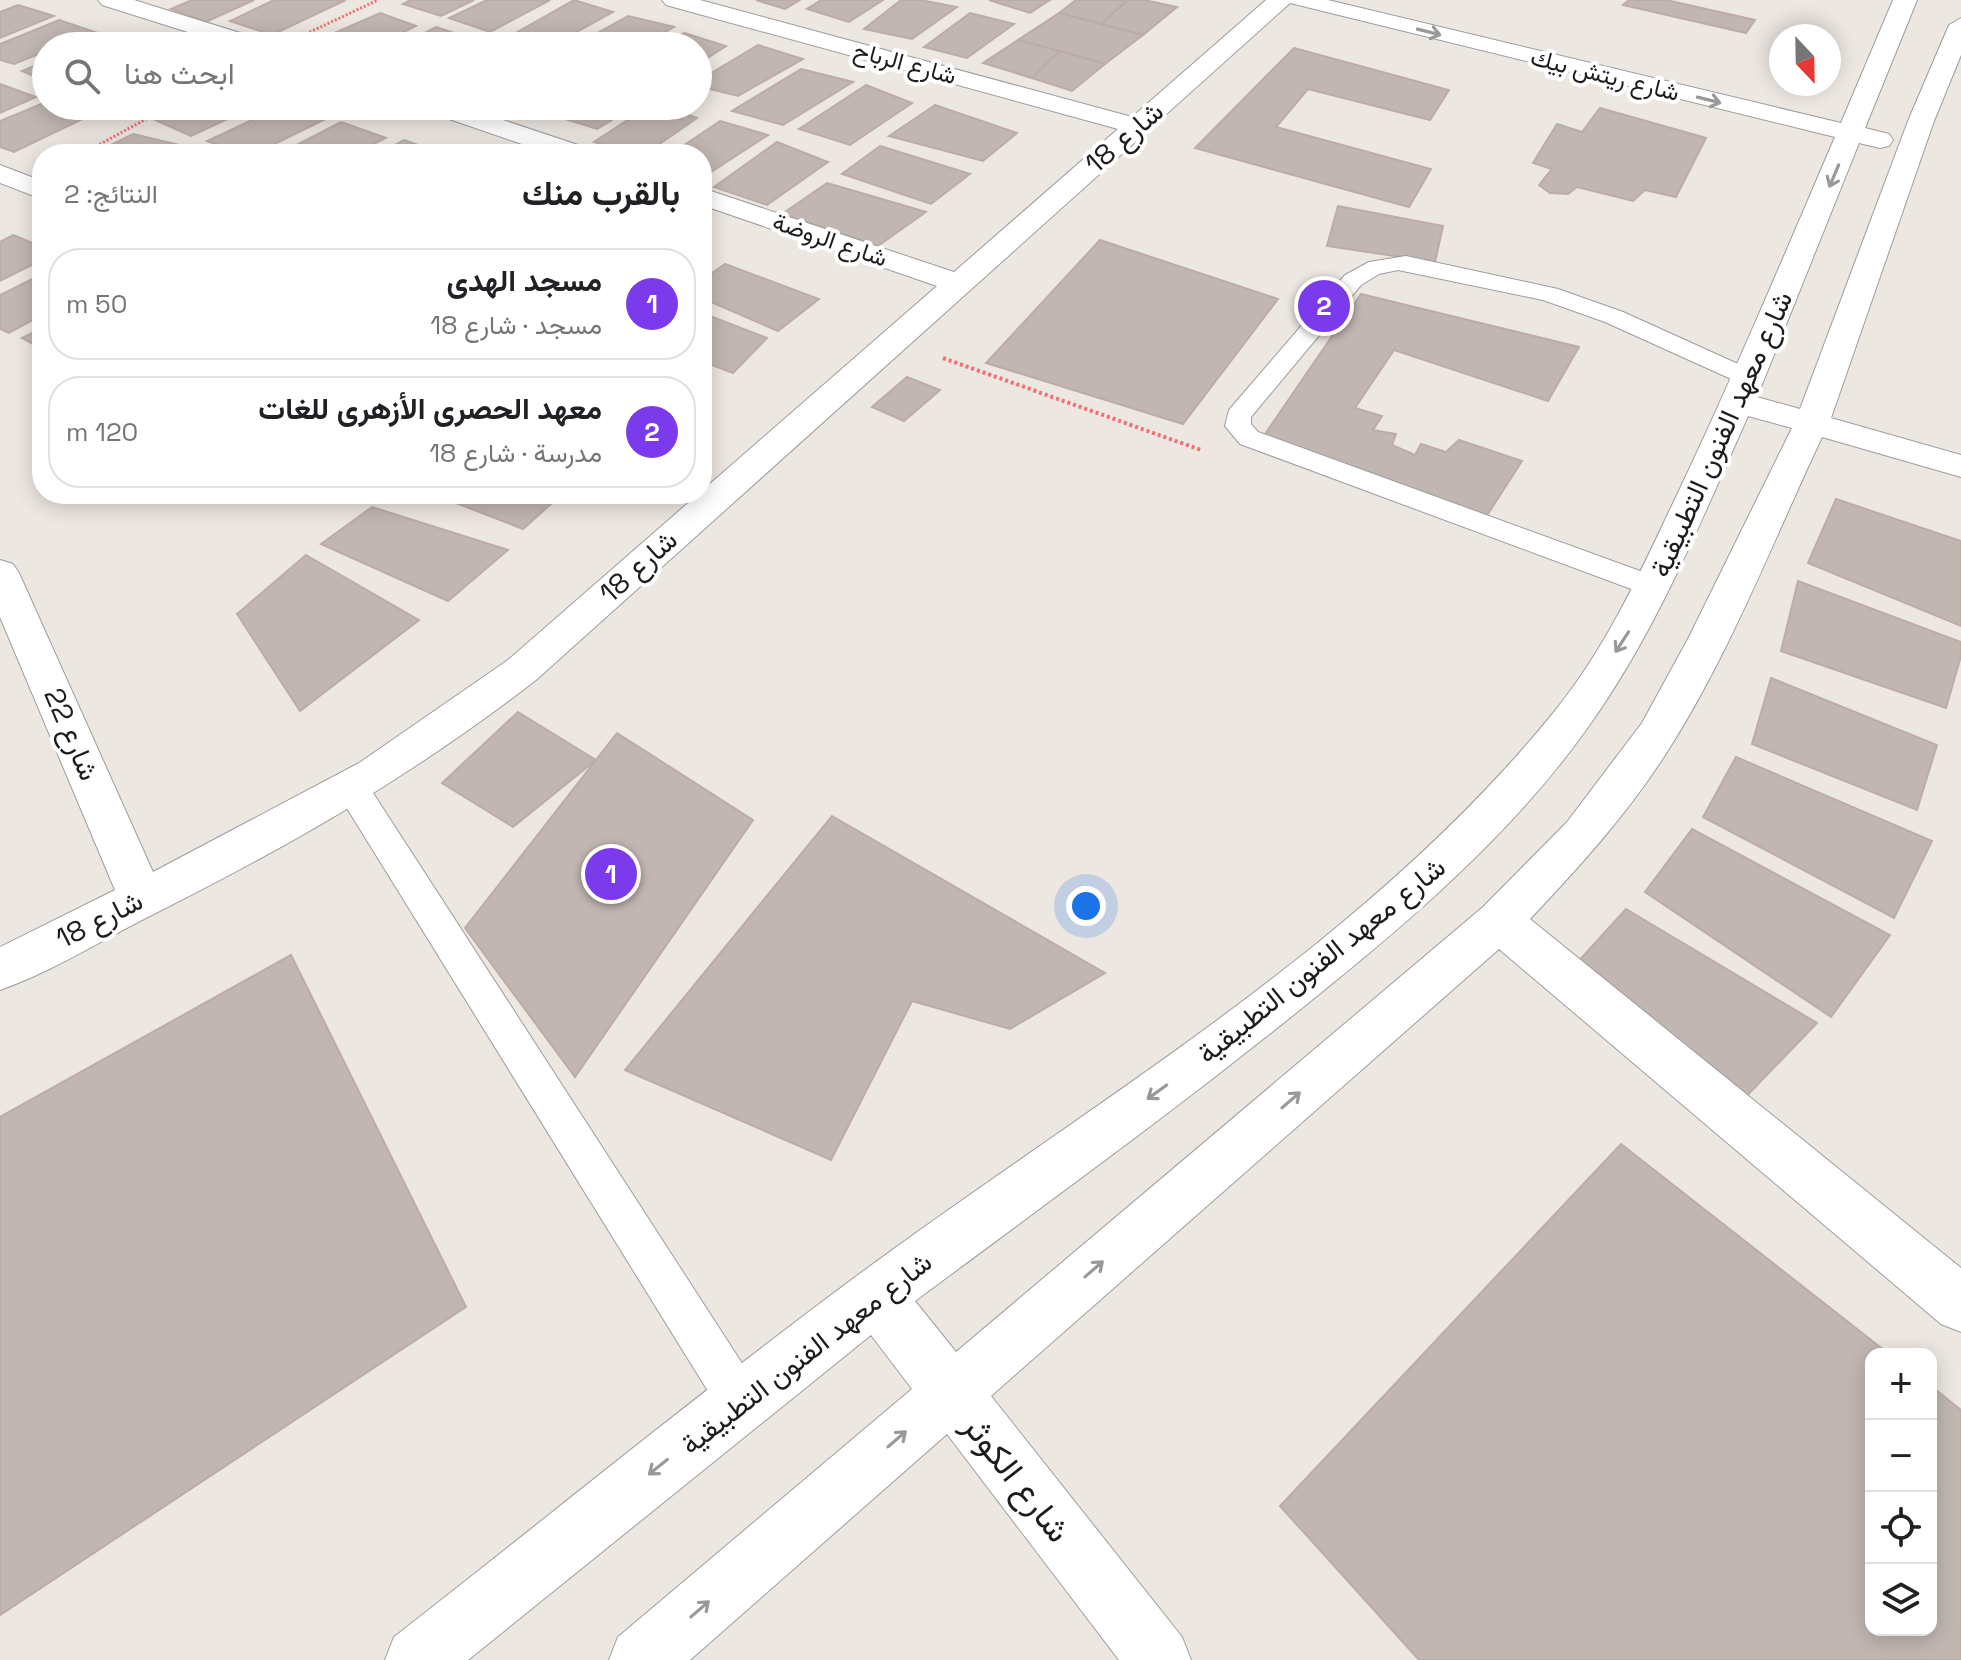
<!DOCTYPE html>
<html lang="ar">
<head>
<meta charset="utf-8">
<style>
	body { margin:0; font-family:"Space Grotesk",Vazirmatn,sans-serif; background:#f2f2f2; color:#202124; direction:rtl }
	.controls { position:absolute; right:24px; bottom:24px; display:grid; overflow:hidden; border-radius:16px; box-shadow:0 4px 20px #0003 }
	.controls button { width:72px; height:72px; display:grid; place-items:center; padding:0; border:0; border-bottom:2px solid #e0e0e0; background:#fff; color:#202124; font:40px sans-serif }
	.compass { position:absolute; left:1769px; top:24px; width:72px; height:72px; border-radius:50%; background:#fff; box-shadow:0 4px 20px #0003; rotate:158deg }
	.you { position:absolute; left:1086px; top:906px; width:28px; height:28px; margin:-20px; border:6px solid #fff; border-radius:50%; background:#1a73e8; box-shadow:0 0 0 12px #1a73e833 }
	.badge { display:grid; place-items:center; width:52px; height:52px; border-radius:50%; background:#7c3aed; color:#fff; font-size:26px; font-weight:700 }
	.pin { position:absolute; translate:-50% -50%; border:4px solid #fff; box-shadow:0 2px 8px #0006 }
	.list { margin:0; padding:0; list-style:none }
	h2 { display:flex; justify-content:space-between; align-items:center; height:104px; margin:0; padding:0 32px; font-size:34px }
	h2 small { font-size:26px; font-weight:400; color:#757577 }
	.list li { display:grid; grid-template-columns:52px 1fr auto; gap:24px; align-items:center; box-sizing:border-box; height:112px; margin:0 16px 16px; padding:0 16px; border:2px solid #e0e0e0; border-radius:32px }
	.list b { display:block; font-size:30px; white-space:nowrap }
	.list p { margin:0; font-size:26px; white-space:nowrap; color:#757577 }
	.list em { font-size:26px; font-style:normal; color:#757577 }
	.icon { flex:none; width:44px; height:44px; fill:none; stroke:currentColor; stroke-width:2; stroke-linecap:round; stroke-linejoin:round }
	.map { position:relative; flex:none; width:1961px; height:1660px; overflow:hidden; direction:ltr }
	.search { position:absolute; background:#fff; box-shadow:0 4px 20px #0003; left:32px; top:32px; width:680px; height:88px; display:flex; align-items:center; gap:20px; box-sizing:border-box; padding:0 28px; border-radius:44px; color:#757577; font-size:30px }
	.panel { position:absolute; background:#fff; box-shadow:0 4px 20px #0003; left:32px; top:144px; width:680px; height:360px; border-radius:32px; direction:rtl }
	.map>svg:first-child { display:block }
</style>
</head>
<body>
<div class="map">
<svg width="1961" height="1660" viewBox="0 0 1961 1660">
	<rect width="100%" height="100%" fill="#ede7e2"/>
	<!-- building -->
	<g fill="#c1b6b2" stroke="#bdaca5" stroke-width="2">
		<polygon points="192,0 254,0 206,22 171,9"/>
		<polygon points="274,0 339,0 344,1 272,35 230,21"/>
		<polygon points="411,0 474,0 441,16 403,4"/>
		<polygon points="487,0 550,0 490,32 449,18"/>
		<polygon points="574,0 613,12 551,46 526,46 505,39"/>
		<polygon points="756,0 800,0 785,9"/>
		<polygon points="821,0 883,0 849,22 807,9"/>
		<polygon points="901,0 920,0 957,7 912,39 864,29"/>
		<polygon points="989,0 1050,0 1030,13"/>
		<polygon points="1076,0 1128,0 1101,24 1059,13"/>
		<polygon points="1128,0 1144,0 1177,7 1143,35 1101,24"/>
		<polygon points="1629,0 1666,0 1755,20 1746,33 1623,5"/>
		<polygon points="18,5 54,16 0,38 0,12"/>
		<polygon points="380,13 416,26 376,46 305,46"/>
		<polygon points="970,13 1014,24 967,58 924,47"/>
		<polygon points="1059,13 1143,35 1105,64 1018,40"/>
		<polygon points="628,16 674,27 641,46 574,46"/>
		<polygon points="59,20 95,32 59,46 46,46 46,51 14,64 0,60 0,44"/>
		<polygon points="436,27 478,41 469,46 399,46"/>
		<polygon points="684,33 726,46 698,64 698,46 664,46"/>
		<polygon points="102,38 125,46 82,46"/>
		<polygon points="1018,40 1060,51 1032,78 983,63"/>
		<polygon points="758,45 803,59 738,96 698,86 698,81"/>
		<polygon points="1294,48 1449,90 1430,120 1308,89 1276,127 1431,169 1409,207 1195,148"/>
		<polygon points="1060,51 1105,64 1072,91 1032,78"/>
		<polygon points="46,61 46,81 22,71"/>
		<polygon points="801,69 853,82 783,125 732,111"/>
		<polygon points="0,84 36,97 0,113"/>
		<polygon points="866,85 912,103 850,145 799,129"/>
		<polygon points="46,102 46,106 64,106 91,115 14,152 0,147 0,121"/>
		<polygon points="935,105 1017,133 983,161 889,136"/>
		<polygon points="183,106 256,106 191,136 153,119"/>
		<polygon points="282,106 304,106 332,116 254,154 244,154 207,141"/>
		<polygon points="490,106 535,106 519,116"/>
		<polygon points="567,106 635,106 597,129 552,115"/>
		<polygon points="649,106 664,106 697,118 645,154 630,154 594,142"/>
		<polygon points="1600,108 1706,138 1676,197 1645,190 1633,201 1577,187 1568,194 1550,193 1539,185 1552,169 1533,163 1557,124 1582,132"/>
		<polygon points="720,121 768,135 702,178 702,154 671,154"/>
		<polygon points="341,122 386,138 353,154 279,154"/>
		<polygon points="133,134 184,146 167,154 93,154"/>
		<polygon points="404,140 443,154 378,154"/>
		<polygon points="777,142 828,162 767,205 714,187"/>
		<polygon points="880,146 970,174 931,204 842,174"/>
		<polygon points="827,183 926,212 878,246 782,214"/>
		<polygon points="1338,206 1443,226 1435,262 1327,246"/>
		<polygon points="13,235 42,247 42,260 0,281 0,242"/>
		<polygon points="1100,240 1278,299 1183,424 986,363"/>
		<polygon points="725,264 819,299 778,331 702,298 702,280"/>
		<polygon points="42,274 42,315 9,333 0,329 0,295"/>
		<polygon points="1361,294 1579,347 1548,401 1394,350 1355,408 1382,416 1373,430 1396,434 1392,445 1415,455 1421,444 1446,452 1459,440 1522,461 1486,517 1263,437"/>
		<polygon points="702,313 767,338 733,373 702,361"/>
		<polygon points="42,328 42,349 22,338"/>
		<polygon points="907,377 940,390 904,421 872,407"/>
		<polygon points="433,494 562,494 523,529"/>
		<polygon points="1836,499 1961,541 1961,626 1808,563"/>
		<polygon points="372,507 508,550 448,601 321,544"/>
		<polygon points="306,555 419,620 300,711 237,614"/>
		<polygon points="1798,581 1961,642 1961,656 1946,708 1781,651"/>
		<polygon points="1771,678 1937,745 1917,810 1752,744"/>
		<polygon points="518,712 596,760 513,827 442,783"/>
		<polygon points="617,733 753,820 575,1077 465,928"/>
		<polygon points="1736,757 1932,841 1894,918 1703,817"/>
		<polygon points="832,816 1105,973 1010,1029 912,1001 831,1160 625,1070"/>
		<polygon points="1692,829 1890,935 1831,1017 1645,892"/>
		<polygon points="1626,909 1817,1023 1738,1105 1575,965"/>
		<polygon points="291,955 466,1307 0,1615 0,1117"/>
		<polygon points="1621,1144 1889,1354 1871,1354 1871,1630 1931,1630 1931,1386 1961,1410 1961,1660 1419,1660 1280,1506"/>
	</g>
	<g fill="none" stroke-linecap="round" stroke-linejoin="round">
		<!-- lane casing -->
		<g stroke="#9d9d9d" stroke-width="2">
			<g id="lane">
				<polygon points="1406,256 1558,289 1623,312 1758,373 1762,378 1749,386 1740,383 1605,322 1543,300 1398,270 1379,274 1361,285 1251,417 1251,424 1258,432 1662,579 1667,586 1662,593 1652,596 1642,593 1240,444 1225,426 1229,410 1345,275 1369,262"/>
				<polygon points="352,775 364,779 756,1385 763,1401 756,1417 740,1424 724,1417 340,797 335,788 340,779"/>
			</g>
		</g>
		<!-- street casing -->
		<g stroke="#9d9d9d" stroke-width="2">
			<g id="street">
				<polygon points="98,0 134,0 266,41 269,46 232,46 102,5"/>
				<path d="M662 0H700L1132 117 1266 0H1328L1841 123 1893 0H1917L1865 128 1889 134 1893 140 1889 146 1880 148 1859 143 1757 397 1800 409 1908 121 1949 25 1961 18V55L1934 121 1831 418 1961 455V477L1822 437C1774 539 1732 648 1672 744 1632 809 1582 864 1530 919L1961 1268V1332L1941 1324 1499 949 991 1396 1182 1637 1191 1660H1119L947 1434 690 1660H609L618 1637 912 1389 871 1335 468 1660H385L394 1637C548 1517 700 1392 858 1275 1096 1099 1365 945 1554 712 1606 648 1640 573 1675 499 1732 380 1783 258 1835 137L1290 3 536 680C410 778 284 849 142 920 95 944 49 973 0 990V947L115 890 0 617V560L13 564 19 573 153 872 359 763 508 660 937 286 702 205V188L954 272 1118 129 666 5ZM1748 416 1792 428 1689 637 1642 723 1567 822 1483 907 956 1352 915 1301C1047 1203 1180 1107 1307 1004 1408 923 1510 836 1586 730 1656 633 1700 523 1748 416Z"/>
				<polygon points="422,106 461,106 587,148 591,154 551,154 426,111"/>
				<polygon points="0,165 42,181 42,199 0,183"/>
			</g>
		</g>
		<!-- path-far1 -->
		<g stroke="#f06f75" stroke-width="3" stroke-dasharray="2 2" stroke-linecap="butt">
			<polyline points="295,39 378,0"/>
			<polyline points="82,154 170,106"/>
		</g>
		<!-- path -->
		<polyline stroke="#f06f75" stroke-width="4" stroke-dasharray="3 3" stroke-linecap="butt" points="943,358 1201,450"/>
		<!-- lane -->
		<use href="#lane" fill="#fff" fill-rule="evenodd"/>
		<!-- street -->
		<use href="#street" fill="#fff" fill-rule="evenodd"/>
	</g>
	<!-- one-way arrows -->
	<defs><path id="oneway-shaft" d="M-6 0H5M1.5-3L5.5 0L1.5 3" fill="none" stroke-width="1.6" stroke-linecap="round" stroke-linejoin="round" transform="scale(2)"/></defs>
	<g stroke="#999">
		<use href="#oneway-shaft" transform="translate(1429 32) rotate(14)"/>
		<use href="#oneway-shaft" transform="translate(1709 100) rotate(14)"/>
		<use href="#oneway-shaft" transform="translate(1834 176) rotate(113)"/>
		<use href="#oneway-shaft" transform="translate(1622 642) rotate(123)"/>
		<use href="#oneway-shaft" transform="translate(1157 1092) rotate(144)"/>
		<use href="#oneway-shaft" transform="translate(1291 1100) rotate(-41)"/>
		<use href="#oneway-shaft" transform="translate(1094 1269) rotate(-41)"/>
		<use href="#oneway-shaft" transform="translate(897 1439) rotate(-41)"/>
		<use href="#oneway-shaft" transform="translate(658 1467) rotate(141)"/>
		<use href="#oneway-shaft" transform="translate(700 1609) rotate(-41)"/>
	</g>
	<g text-anchor="middle" stroke-width="8" stroke-linejoin="round" paint-order="stroke">
		<!-- far-street labels -->
		<g font-size="24" fill="#1c1c1c" stroke="#fff">
			<text transform="translate(905 63) rotate(15)" y="8">شارع الرباح</text>
			<text transform="translate(1605 75) rotate(14)" y="8">شارع ريتش بيك</text>
			<text transform="translate(830 240) rotate(19)" y="8">شارع الروضة</text>
		</g>
		<!-- street labels -->
		<g font-size="28" fill="#1c1c1c" stroke="#fff">
			<text transform="translate(1124 137) rotate(-41)" y="10">شارع 18</text>
			<text transform="translate(1721 434) rotate(-66)" y="10">شارع معهد الفنون التطبيقية</text>
			<text transform="translate(638 566) rotate(-42)" y="10">شارع 18</text>
			<text transform="translate(72 734) rotate(67)" y="10">شارع 22</text>
			<text transform="translate(99 919) rotate(-27)" y="10">شارع 18</text>
			<text transform="translate(1321 960) rotate(-39)" y="10">شارع معهد الفنون التطبيقية</text>
			<text transform="translate(806 1353) rotate(-38)" y="10">شارع معهد الفنون التطبيقية</text>
		</g>
		<!-- near-street labels -->
		<g font-size="34" fill="#1c1c1c" stroke="#fff">
			<text transform="translate(1017 1478) rotate(52)" y="12">شارع الكوثر</text>
		</g>
	</g>
</svg>
<div class="controls">
<button>+</button>
<button>−</button>
<button><svg class="icon" aria-label="locate" viewBox="0 0 24 24"><circle cx="12" cy="12" r="6"/><path d="M12 2v4M12 18v4M2 12h4M18 12h4"/></svg></button>
<button><svg class="icon" aria-label="layers" viewBox="0 0 24 24"><path d="M12 4l9 5-9 5-9-5zM3 14l9 5 9-5"/></svg></button>
</div>
<svg class="compass" viewBox="-18 -18 36 36"><path d="M0-13l5 13h-10z" fill="#e53935"/><path d="M0 13l5-13h-10z" fill="#757577"/></svg>
<div class="you"></div>
<div class="pin badge" style="left:611px;top:874px">1</div>
<div class="pin badge" style="left:1324px;top:306px">2</div>
<div class="search"><svg class="icon" aria-label="search" viewBox="0 0 24 24"><circle cx="10" cy="10" r="6"/><path d="M15 15l6 6"/></svg>ابحث هنا</div>
<section class="panel">
<h2>بالقرب منك<small>النتائج: 2</small></h2>
<ul class="list">
<li><span class="badge">1</span><div><b>مسجد الهدى</b><p>مسجد · شارع 18</p></div><em>50 m</em></li>
<li><span class="badge">2</span><div><b>معهد الحصرى الأزهرى للغات</b><p>مدرسة · شارع 18</p></div><em>120 m</em></li>
</ul>
</section>
</div>
</body>
</html>
